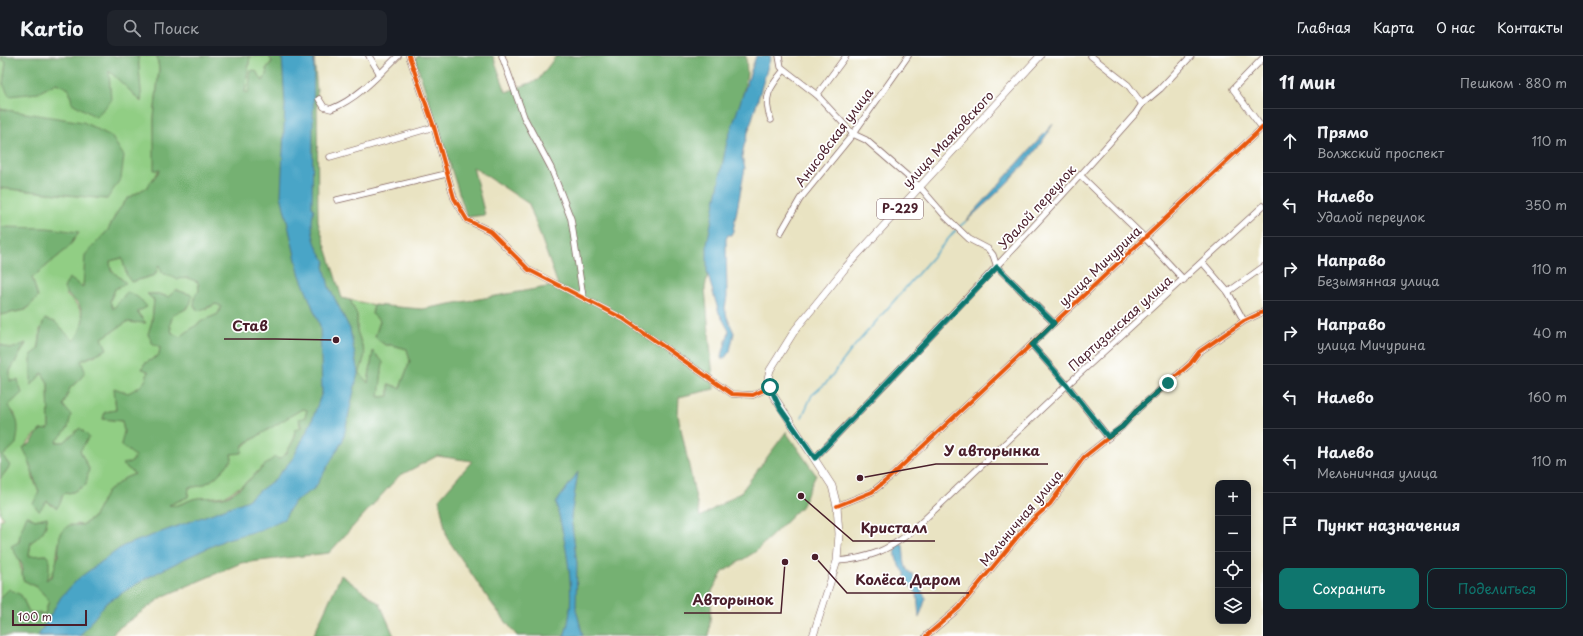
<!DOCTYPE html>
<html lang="ru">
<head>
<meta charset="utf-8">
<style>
	body { margin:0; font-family:"Playpen Sans",sans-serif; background:#20242c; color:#f1f3f6 }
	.controls { position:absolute; right:12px; bottom:12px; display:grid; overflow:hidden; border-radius:8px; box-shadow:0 2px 10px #0003 }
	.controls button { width:36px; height:36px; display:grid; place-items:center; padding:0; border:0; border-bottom:1px solid #363941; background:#171b24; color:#f1f3f6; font:20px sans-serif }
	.scale { position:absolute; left:12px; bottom:10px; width:75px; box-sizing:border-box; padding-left:4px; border:2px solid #4a1f2b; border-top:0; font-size:11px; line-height:14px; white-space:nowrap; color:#4a1f2b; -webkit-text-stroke:3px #fff; paint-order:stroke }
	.stop { position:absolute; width:12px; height:12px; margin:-9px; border:3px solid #0f766e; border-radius:50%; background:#fff }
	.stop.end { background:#0f766e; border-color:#fff; box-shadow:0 1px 4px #0008 }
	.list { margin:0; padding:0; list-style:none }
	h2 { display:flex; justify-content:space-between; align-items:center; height:52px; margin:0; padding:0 16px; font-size:17px }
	h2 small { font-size:13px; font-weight:400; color:#9ea1a6 }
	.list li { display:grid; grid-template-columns:26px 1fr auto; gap:12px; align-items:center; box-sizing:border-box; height:64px; padding:0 16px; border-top:1px solid #363941 }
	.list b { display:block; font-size:15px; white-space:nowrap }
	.list p { margin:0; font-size:13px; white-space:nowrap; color:#9ea1a6 }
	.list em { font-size:13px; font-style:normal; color:#9ea1a6 }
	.actions { display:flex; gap:8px; padding:12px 16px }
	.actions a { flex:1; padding:9px 0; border:1px solid #0f766e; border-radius:8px; text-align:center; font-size:14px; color:#0f766e }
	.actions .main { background:#0f766e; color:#fff }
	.icon { flex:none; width:22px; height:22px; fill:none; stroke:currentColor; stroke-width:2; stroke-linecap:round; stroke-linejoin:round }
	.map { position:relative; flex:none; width:1263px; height:580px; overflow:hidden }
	header { display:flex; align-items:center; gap:24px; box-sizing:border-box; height:56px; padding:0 20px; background:#171b24; border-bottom:1px solid #363941 }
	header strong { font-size:19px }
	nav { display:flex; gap:22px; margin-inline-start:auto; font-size:14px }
	.search { width:280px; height:36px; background:#20242c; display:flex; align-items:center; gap:10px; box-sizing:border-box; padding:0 14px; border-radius:8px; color:#9ea1a6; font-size:15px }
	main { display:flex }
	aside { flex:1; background:#171b24 }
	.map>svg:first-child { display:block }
</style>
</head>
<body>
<header>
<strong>Kartio</strong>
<div class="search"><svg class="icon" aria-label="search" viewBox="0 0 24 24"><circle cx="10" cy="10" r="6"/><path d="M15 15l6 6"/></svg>Поиск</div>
<nav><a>Главная</a><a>Карта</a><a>О нас</a><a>Контакты</a></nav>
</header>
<main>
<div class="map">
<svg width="1263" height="580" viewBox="0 0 1263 580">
	<rect width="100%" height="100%" fill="#fff"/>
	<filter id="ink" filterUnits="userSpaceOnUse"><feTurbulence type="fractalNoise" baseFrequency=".025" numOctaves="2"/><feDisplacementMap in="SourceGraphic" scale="8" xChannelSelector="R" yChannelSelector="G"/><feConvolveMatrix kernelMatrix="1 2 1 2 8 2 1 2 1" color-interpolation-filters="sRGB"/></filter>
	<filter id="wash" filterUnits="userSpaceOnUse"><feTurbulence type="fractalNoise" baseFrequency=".012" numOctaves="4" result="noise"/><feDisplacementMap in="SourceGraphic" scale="16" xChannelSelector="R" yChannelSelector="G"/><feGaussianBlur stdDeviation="0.9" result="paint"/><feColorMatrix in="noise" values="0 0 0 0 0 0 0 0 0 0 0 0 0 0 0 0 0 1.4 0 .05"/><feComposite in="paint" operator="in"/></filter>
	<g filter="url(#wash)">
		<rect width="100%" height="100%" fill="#e9e3c2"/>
		<!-- green -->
		<g fill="#91ce84" stroke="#6e7658">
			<path d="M0 0 6 6 3 28 38 37 56 27 69 33 109 14 141 46 138 0H157L159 13 154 62 155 114 160 113 147 131 127 143 116 158 108 174 86 199 83 231 66 239C85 254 88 265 74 285L55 266 40 273C41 293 32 310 31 329L42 317 48 327 49 373 40 374 23 392 31 405 33 422 39 437V454L47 445 52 450 61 445 63 438 73 436 89 413 80 395V372L64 386H56L63 349 70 332 81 322V305L96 299 102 282 127 266 136 267 140 260 137 256 146 251 127 236 113 254 110 245 115 233 126 227 111 214 110 205 122 202 127 220 132 226 155 219 159 208 177 223 188 222 199 226V235L206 253 216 248 221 250 218 258 202 265 180 281 172 277 170 268 173 259 188 252 192 239 176 234 169 241 159 238H147L154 244 152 265 148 279 160 290 159 299 144 308C157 328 130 336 115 344L116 354 105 356 103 363 122 365C126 382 121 386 135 400L132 406 123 408 135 418 125 422 107 436 93 462 82 469 76 468C71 472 60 481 59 487 55 501 60 515 45 525L46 499 29 501 31 486C41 480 47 473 47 461L35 464 27 460C22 473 15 488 19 503 20 510 22 516 23 524L37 531 49 544 45 558 29 556 21 539 0 542V464L3 462 0 457V423L10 410 3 400 15 358 8 350 10 315 26 288 11 293 0 288V259L26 254 38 241 32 222 68 192 79 177 0 171V132L107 143 33 59 0 53Z"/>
			<polygon points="250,0 269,0 272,5 266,13 267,18 263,25 255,14 248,38 245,36"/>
			<polygon points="350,244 374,249 372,258 380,265 375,281 385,289 392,289 407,293 410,305 400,332 389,328 389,341 379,341 379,303 373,296 368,327 359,317 365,298 357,275 357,259"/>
			<path d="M303 353 307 354 305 361 299 367 301 371 293 379 294 383 286 398 279 403 267 407 244 428 225 440 193 443 175 450 169 449 188 441 189 431C208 432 221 417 232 403L231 398 282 364Z"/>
		</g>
		<!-- forest -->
		<g fill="#74b172" stroke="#5f684e" fill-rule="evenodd">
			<polygon points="1,0 138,0 142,46 109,15 111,45 96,61 72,47 69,33 56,27 38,37 9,40 3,28 6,6 1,3"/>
			<path d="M157 0H250L245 36 248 37 251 15 255 14 263 25 267 18 266 13 272 6 269 0H314L317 36 318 166 342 242 350 244 357 259V275L365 298 360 317 368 327 373 295 383 306 379 341 389 340V328L400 332 410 305 407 293 392 289H385L375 281 380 265 372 258 374 249 422 253 558 229 529 148 473 111 485 159 467 161 415 3 418 0H493L506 36 538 24 556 0H746L747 18 705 232 714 333 679 341 678 359 700 461 741 436 786 376 816 419 801 451 755 496 723 516 712 535 709 580H517L492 548 447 482 439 443 472 405 437 400 399 420 329 497 241 507 164 540 116 574 112 580H0V542L9 533 21 539 29 556 45 558 49 544 37 531 23 524 22 509 11 490 19 486 20 477 27 459 35 464 47 461C47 473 41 480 31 486L29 500 46 499 49 503V517L46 524 52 520 58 500 60 477 69 469H82L93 462 107 436 125 422 135 418 122 408 132 406 135 400 121 389 124 375 122 365 103 363 105 356 116 354 114 332 128 337C138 332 147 328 148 315L142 313 144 308 159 299 160 291 152 287 148 278 152 265 154 244 147 238H159L168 241 176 234 192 239C192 252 184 254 173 259L170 268 172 277 180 281 202 265 218 258 221 250 216 248 198 255 194 250 195 239 199 235 198 226 188 222 177 223 162 217 159 209 155 219 131 226 127 220 122 202 110 205 111 214 126 227 115 233 110 245 113 253 127 236C136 239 141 243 147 251L137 256 146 267 127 266 102 282 107 293 81 305 85 315 81 322 70 332 63 349 71 359 68 372 56 386H64L80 372 89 381 80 395 89 413 86 429 73 436 63 438 61 445 57 452 47 445 39 455 33 448 39 436C33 421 31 406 23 392L31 387 40 374 49 373 48 327 42 317 31 330V299L38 294C42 280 38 277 45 263L55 266 74 285C82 273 88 258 76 246 70 241 67 239 64 232L69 222 83 231 85 199 108 174 116 158 127 143 147 131 160 114H154V62L159 13ZM302 353 307 354 305 361 299 363 301 371 295 373 294 383 286 398 279 403 275 401C260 411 241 436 224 441 214 443 202 440 193 443 184 446 179 451 169 449L188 441 189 431C208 432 221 417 232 403L231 398 242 397 243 389Z"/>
			<polygon points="0,53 83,66 111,80 124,100 121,122 107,143 0,132"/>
			<polygon points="0,171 47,172 79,176 68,192 32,222 38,241 25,254 0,259"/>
			<path d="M26 287 10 315V325L18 324 22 337 8 350C20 364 19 371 16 388L3 400 10 410 0 423V288L11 293Z"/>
			<polygon points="341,519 380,548 394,580 313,580"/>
		</g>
		<!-- water -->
		<g fill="#49a5c7" stroke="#4a6279">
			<path d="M282 0H314L312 150 314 154C309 170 314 192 326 205L324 210 329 231 350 273 358 317 343 384 315 432 294 446 284 463 260 474 227 483 184 503 145 523 106 547 80 580H38L61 541 79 522 123 490 246 445 275 423 293 402 311 367 322 336 320 270 299 217 281 139 285 49Z"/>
			<polygon points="756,0 771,0 744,90 742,101 745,112 733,175 731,179 728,179 726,183 727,241 725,252 727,261 734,277 730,295 724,303 721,303 729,275 719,257 707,216 707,188 727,85"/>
			<path d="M1053 68C1032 106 998 137 965 166Z"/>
			<path d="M578 416 571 461 577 508 576 553 583 580H564C579 543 565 485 556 447Z"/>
			<path d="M902 487C906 497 901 514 913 518L914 523 926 542 919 562 917 538 905 523V517C898 508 893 501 897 489Z"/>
		</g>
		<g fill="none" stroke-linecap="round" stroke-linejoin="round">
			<!-- stream -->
			<g stroke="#49a5c7" stroke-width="1.5">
				<polyline points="959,171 965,166"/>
				<polyline points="802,361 812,339 827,326 852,293 956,174"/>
			</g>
		</g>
	</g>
	<g filter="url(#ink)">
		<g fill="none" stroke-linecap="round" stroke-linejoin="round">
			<!-- minor casing -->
			<g stroke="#826460" stroke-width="7">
				<g id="minor">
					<polyline points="369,0 380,18"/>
					<polyline points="409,0 434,71 454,142 467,164 490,175 529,214 624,263 732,338 753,339 770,331"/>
					<polyline points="502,0 524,61 551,112 571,163 583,241"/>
					<polyline points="779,0 781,11 817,39 853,78 866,84 920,131 945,160 969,183 988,193 993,199 997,211 1054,267"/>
					<polyline points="1091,0 1128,29 1142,48"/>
					<polyline points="1263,2 1233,33 1263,73"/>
					<polyline points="817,39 846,0"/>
					<path d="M319 43 324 51 331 53C357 43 378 20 398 0"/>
					<path d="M771 64C762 41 770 31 784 14"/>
					<polyline points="330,101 434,71"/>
					<polyline points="1081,120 1144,181 1184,224"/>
					<polyline points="337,144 446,118"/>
					<polyline points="781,176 800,143 853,78 908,0"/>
					<polyline points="1203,207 1228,236 1244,265"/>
					<polyline points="1228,236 1263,211"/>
					<polyline points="1032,289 1067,329 1108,381"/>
					<path d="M815 402C923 288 1032 175 1136 57L1142 48 1160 33 1191 0"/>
					<polyline points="837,450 872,436 889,422 1263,71"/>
					<path d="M837 505C867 503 887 495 911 476L1067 329 1263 150"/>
					<polyline points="926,580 959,552 1029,467 1050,448 1084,401 1122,371 1139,352 1190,308 1199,296 1244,265 1263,256"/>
				</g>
			</g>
			<!-- major casing -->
			<g stroke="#826460" stroke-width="8">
				<polyline id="major" points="813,580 837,505 839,478 837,450 832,430 773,339 768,322 770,314 795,274 846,211 1040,0"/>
			</g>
			<!-- minor -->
			<use href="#minor" stroke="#fff" stroke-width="5.5"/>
			<!-- major -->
			<use href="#major" stroke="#fff" stroke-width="7"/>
			<!-- cycleway casing -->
			<g stroke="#fff" stroke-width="6">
				<g id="cycleway">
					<polyline points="409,0 434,71 454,142 467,164 490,175 529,214 624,263 732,338 753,339 770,331"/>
					<polyline points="837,450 872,436 889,422 1263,71"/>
					<polyline points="926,580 959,552 1029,467 1050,448 1084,401 1122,371 1139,352 1190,308 1199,296 1244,265 1263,256"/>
				</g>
			</g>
			<!-- cycleway -->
			<use href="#cycleway" stroke="#e8590c" stroke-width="4"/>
		</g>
	</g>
	<g fill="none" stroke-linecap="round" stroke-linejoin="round" filter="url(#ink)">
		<!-- route -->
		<polyline stroke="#0f766e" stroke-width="5" points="770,331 780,352 815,402 997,211 1054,267 1032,289 1067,329 1108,381 1122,371 1139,352 1168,327"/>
	</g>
	<g text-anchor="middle" stroke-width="3.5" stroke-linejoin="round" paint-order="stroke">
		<!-- shield labels -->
		<rect fill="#fff" stroke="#80626b" stroke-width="1" x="877" y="143" width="46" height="20" rx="3"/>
		<g font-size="12" font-weight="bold" fill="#4a1f2b">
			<text x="900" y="157">Р-229</text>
		</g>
		<!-- street labels -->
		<g font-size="13" fill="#4a1f2b" stroke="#fff">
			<text transform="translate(834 81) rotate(-53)" y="5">Анисовская улица</text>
			<text transform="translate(948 83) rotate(-47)" y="5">улица Маяковского</text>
			<text transform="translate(1037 151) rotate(-48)" y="5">Удалой переулок</text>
			<text transform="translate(1100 210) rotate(-44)" y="5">улица Мичурина</text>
			<text transform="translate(1120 267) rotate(-42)" y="5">Партизанская улица</text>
			<text transform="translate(1021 462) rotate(-50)" y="5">Мельничная улица</text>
		</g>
	</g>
	<!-- callouts -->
	<path fill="none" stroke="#4a1f2b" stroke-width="1.5" d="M336 284L276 283H224M860 422L936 408H1048M801 440L853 485H935M815 501L847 537H969M785 506L781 557H684"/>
	<g fill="#4a1f2b" stroke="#fff" stroke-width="1.5">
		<circle cx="336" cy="284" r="4"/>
		<circle cx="860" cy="422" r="4"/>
		<circle cx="801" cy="440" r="4"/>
		<circle cx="815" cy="501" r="4"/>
		<circle cx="785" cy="506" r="4"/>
	</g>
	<g font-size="14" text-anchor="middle" font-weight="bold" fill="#4a1f2b" stroke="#fff" stroke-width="3.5" stroke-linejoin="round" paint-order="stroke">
		<text x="250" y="275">Став</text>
		<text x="992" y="400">У авторынка</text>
		<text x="894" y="477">Кристалл</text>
		<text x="908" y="529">Колёса Даром</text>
		<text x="733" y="549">Авторынок</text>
	</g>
</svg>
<div class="controls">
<button>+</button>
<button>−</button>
<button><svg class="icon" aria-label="locate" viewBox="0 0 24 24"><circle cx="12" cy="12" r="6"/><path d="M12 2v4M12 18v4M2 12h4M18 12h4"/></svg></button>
<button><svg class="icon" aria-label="layers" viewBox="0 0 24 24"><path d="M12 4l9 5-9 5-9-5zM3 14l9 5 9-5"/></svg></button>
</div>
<div class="scale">100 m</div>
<div class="stop" style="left:770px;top:331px"></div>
<div class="stop end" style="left:1168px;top:327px"></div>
</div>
<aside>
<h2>11 мин<small>Пешком · 880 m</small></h2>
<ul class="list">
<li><svg class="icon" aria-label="ahead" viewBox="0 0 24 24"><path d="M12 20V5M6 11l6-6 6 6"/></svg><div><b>Прямо</b><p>Волжский проспект</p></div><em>110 m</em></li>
<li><svg class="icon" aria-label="left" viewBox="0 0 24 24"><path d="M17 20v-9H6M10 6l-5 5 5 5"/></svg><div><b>Налево</b><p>Удалой переулок</p></div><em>350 m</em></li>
<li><svg class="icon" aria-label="right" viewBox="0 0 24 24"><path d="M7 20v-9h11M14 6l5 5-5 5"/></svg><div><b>Направо</b><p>Безымянная улица</p></div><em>110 m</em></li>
<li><svg class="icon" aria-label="right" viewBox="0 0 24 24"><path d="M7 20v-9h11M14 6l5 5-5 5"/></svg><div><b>Направо</b><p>улица Мичурина</p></div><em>40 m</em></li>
<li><svg class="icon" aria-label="left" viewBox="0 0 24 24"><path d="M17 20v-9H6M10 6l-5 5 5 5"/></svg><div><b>Налево</b></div><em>160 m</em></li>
<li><svg class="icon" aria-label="left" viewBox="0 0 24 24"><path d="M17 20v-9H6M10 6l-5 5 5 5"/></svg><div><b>Налево</b><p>Мельничная улица</p></div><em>110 m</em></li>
<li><svg class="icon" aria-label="arrive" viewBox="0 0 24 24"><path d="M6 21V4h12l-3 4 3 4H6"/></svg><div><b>Пункт назначения</b></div></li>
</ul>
<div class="actions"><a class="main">Сохранить</a><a>Поделиться</a></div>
</aside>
</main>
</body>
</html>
